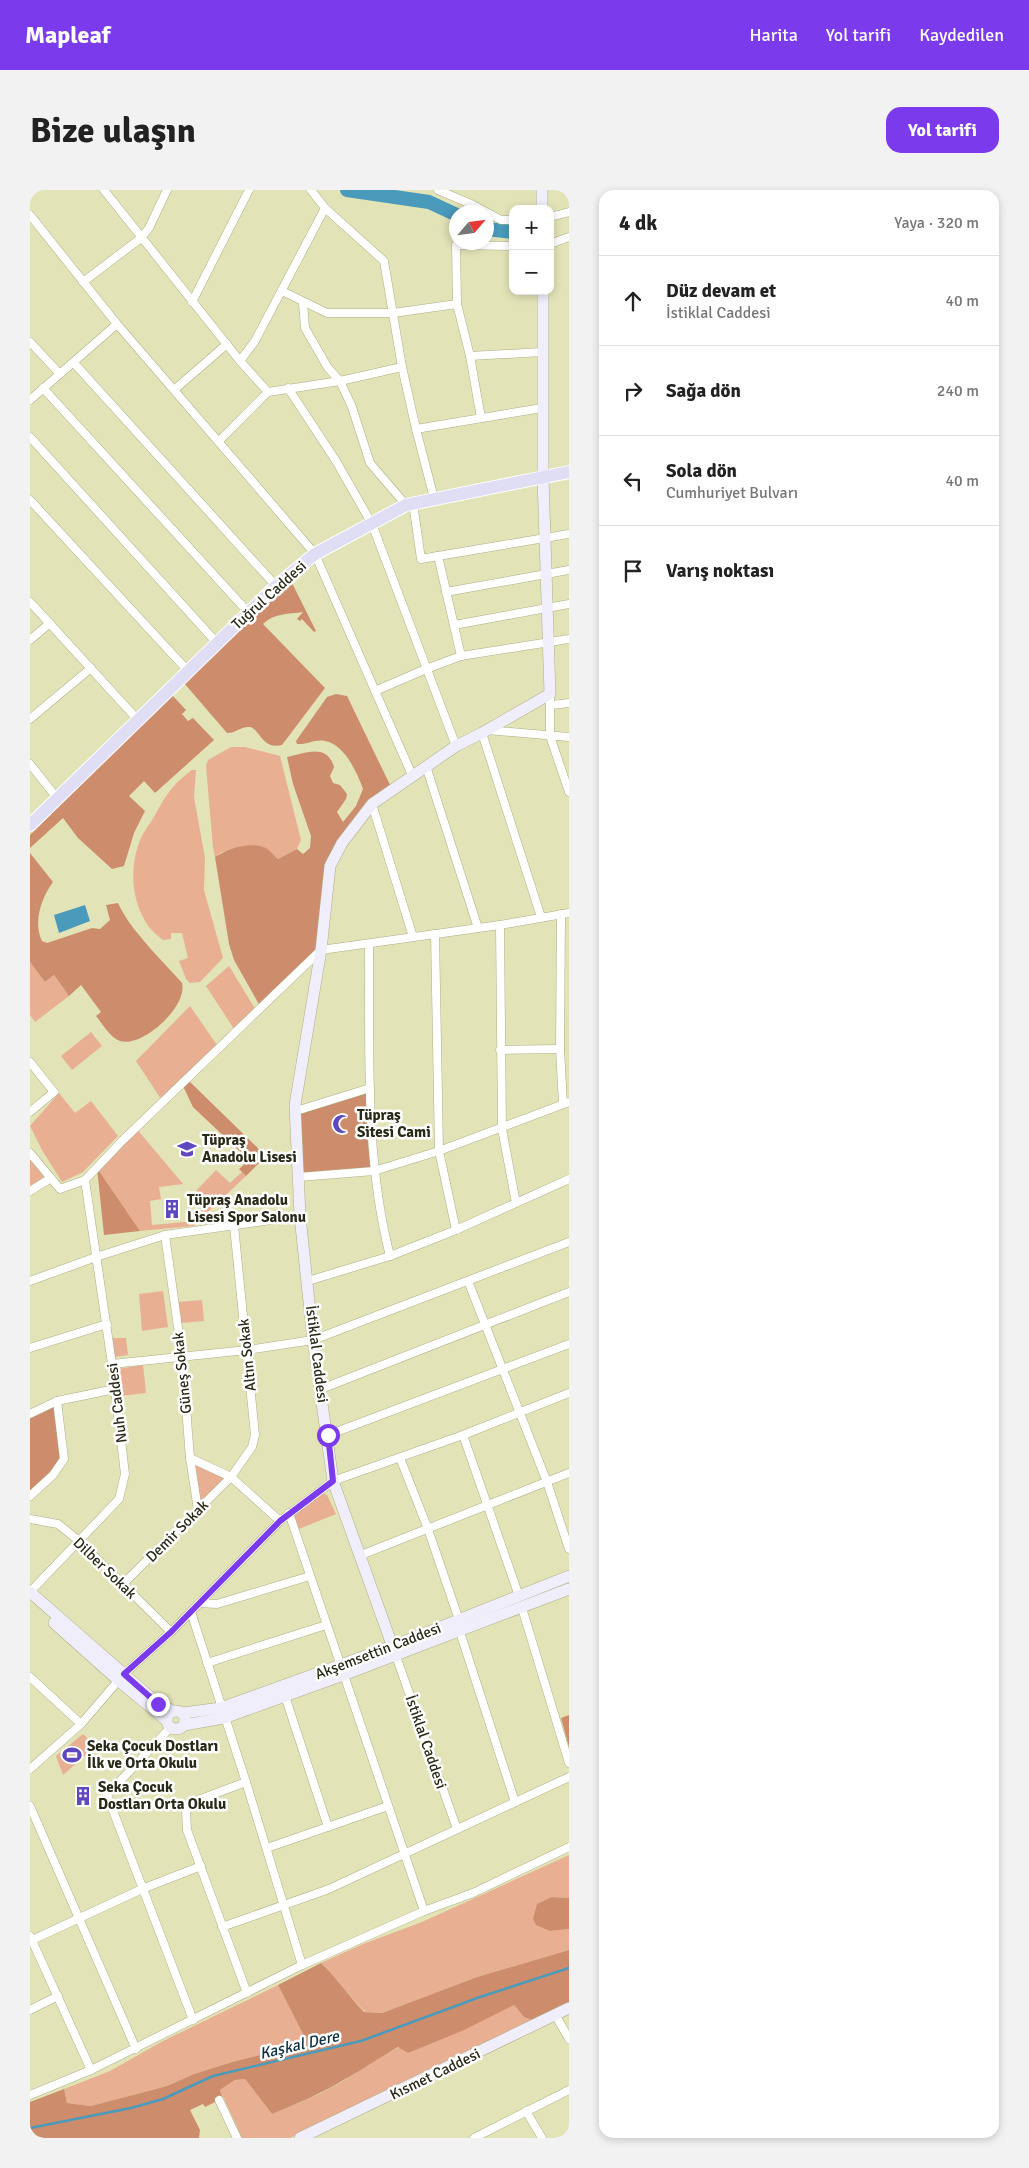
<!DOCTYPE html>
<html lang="tr">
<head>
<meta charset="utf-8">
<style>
	body { margin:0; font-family:Signika,sans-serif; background:#f2f2f2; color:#222 }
	.controls { position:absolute; right:15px; top:15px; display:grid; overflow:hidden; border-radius:10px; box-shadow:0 2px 8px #0003 }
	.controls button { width:45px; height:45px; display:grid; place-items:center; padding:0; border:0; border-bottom:1px solid #e0e0e0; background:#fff; color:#222; font:25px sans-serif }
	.compass { position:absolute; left:419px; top:15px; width:45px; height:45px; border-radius:50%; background:#fff; box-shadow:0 2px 8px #0003; rotate:62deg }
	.stop { position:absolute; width:15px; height:15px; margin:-11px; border:4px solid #7c3aed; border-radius:50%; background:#fff }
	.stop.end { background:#7c3aed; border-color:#fff; box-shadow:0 1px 5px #0008 }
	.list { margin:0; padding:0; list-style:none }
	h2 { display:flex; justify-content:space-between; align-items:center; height:65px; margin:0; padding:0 20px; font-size:21px }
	h2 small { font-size:16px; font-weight:400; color:#767676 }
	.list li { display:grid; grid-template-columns:32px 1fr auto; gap:15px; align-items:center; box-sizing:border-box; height:90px; padding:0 20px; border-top:1px solid #e0e0e0 }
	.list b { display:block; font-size:19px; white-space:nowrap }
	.list p { margin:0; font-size:16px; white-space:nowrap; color:#767676 }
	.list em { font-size:16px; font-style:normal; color:#767676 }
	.icon { flex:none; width:28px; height:28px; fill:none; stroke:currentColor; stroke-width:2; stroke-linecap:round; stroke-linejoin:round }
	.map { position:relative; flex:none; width:539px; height:1948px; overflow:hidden; border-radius:15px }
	header { display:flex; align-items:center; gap:30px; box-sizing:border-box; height:70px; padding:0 25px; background:#7c3aed; color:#fff }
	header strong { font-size:24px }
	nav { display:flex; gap:28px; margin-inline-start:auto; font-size:18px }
	.intro { display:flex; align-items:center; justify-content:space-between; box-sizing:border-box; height:120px; padding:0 30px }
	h1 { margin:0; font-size:35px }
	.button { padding:12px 22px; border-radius:15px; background:#7c3aed; color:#fff; font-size:18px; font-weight:700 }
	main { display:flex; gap:30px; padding:0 30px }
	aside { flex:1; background:#fff; border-radius:15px; box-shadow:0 2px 8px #0003 }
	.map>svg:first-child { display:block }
</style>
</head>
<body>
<header>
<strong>Mapleaf</strong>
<nav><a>Harita</a><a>Yol tarifi</a><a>Kaydedilen</a></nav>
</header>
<div class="intro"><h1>Bize ulaşın</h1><a class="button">Yol tarifi</a></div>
<main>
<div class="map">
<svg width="539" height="1948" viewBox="0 0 539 1948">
	<rect width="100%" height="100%" fill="#e3e3b8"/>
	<!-- green -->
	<g fill="#e8af93">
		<polygon points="201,557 215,557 250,566 271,650 267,659 248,669 236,658 192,662 185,667 183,658 176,576 178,570"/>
		<path d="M162 580H166L164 607 175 668 174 700 193 768 170 792 160 793 156 789 149 771 158 768 152 743H141V749L133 750C128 746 123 742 119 737 102 713 99 680 109 653 112 644 119 635 124 627 136 605 142 595 162 580Z"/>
		<polygon points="0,772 15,792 24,785 39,806 5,832 0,825"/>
		<polygon points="199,776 227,822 206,842 176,796"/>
		<polygon points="160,816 189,858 133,912 106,871"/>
		<polygon points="61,842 72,856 42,880 31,866"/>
		<polygon points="29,903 45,923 61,911 88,946 53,982 32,992 12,960 0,936"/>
		<polygon points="106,938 153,994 129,997 131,1009 120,1011 122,1035 166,1031 165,1027 179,1014 166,1001 186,980 200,993 212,982 216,986 163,1036 110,1041 67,978"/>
		<polygon points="0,963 21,988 0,1001"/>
		<polygon points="133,1101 138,1137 112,1141 109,1104"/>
		<polygon points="172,1110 174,1131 151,1133 147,1112"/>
		<polygon points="81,1148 96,1148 98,1165 84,1167"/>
		<polygon points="113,1175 116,1203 90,1206 87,1179"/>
		<polygon points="160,1268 201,1287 168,1320"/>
		<polygon points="290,1302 297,1305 306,1324 269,1339 262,1324"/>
		<polygon points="53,1544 66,1556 33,1585 26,1566"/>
		<path d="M539 1665V1708L522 1707 520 1741 539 1739V1760L447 1787 352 1823 335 1822C319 1806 307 1788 291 1773L333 1754 392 1732Z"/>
		<polygon points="248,1795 274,1846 271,1855 202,1872 164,1884 137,1896 61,1916 37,1913 34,1899 80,1881 133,1851"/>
		<polygon points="484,1815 494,1827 504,1831 260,1948 212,1948 190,1900 205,1890 215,1889 242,1924 291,1903 315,1890 342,1871 369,1857 378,1863"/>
	</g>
	<!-- forest -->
	<g fill="#cd8c6c">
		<path d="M262 393 286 441 284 442 272 429 270 431 267 429 273 422C258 424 244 423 233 434L295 498 252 555C232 560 230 539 220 537 211 536 206 543 197 543L154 493 249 399Z"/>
		<path d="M306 504 317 506 362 599 342 614 300 676 291 760 231 818 204 770 199 754 185 667C199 658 220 651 236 658 240 660 244 666 248 669L267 659 273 664 280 658 281 646 263 594 257 567C276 563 297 553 304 577L300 586 303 593 310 595 317 604 316 609 307 622 313 632 326 616 333 599C327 582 314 554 295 551 285 549 277 555 267 554L266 551 297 507Z"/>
		<polygon points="142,505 156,520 152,524 158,531 163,528 184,550 125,603 114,591 99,606 115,621 104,643 94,676 82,679 48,648 33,628 0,658 0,645"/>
		<path d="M0 663 23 692C11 708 3 733 12 751L17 753 62 738 70 739 80 730 76 715 88 713C100 740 132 770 152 793 158 816 113 858 90 851 80 848 72 833 66 826L71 822 51 795 39 806 24 785 15 792 0 772Z"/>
		<polygon points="157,889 236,966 216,986 209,979 219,970 163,917 152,894"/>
		<polygon points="340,898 344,981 269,987 266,921"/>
		<polygon points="67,978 110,1041 74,1045"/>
		<polygon points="27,1211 34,1269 0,1306 0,1224"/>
		<polygon points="539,1525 539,1557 531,1528"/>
		<polygon points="522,1707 539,1708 539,1739 520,1741 506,1735 503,1729 507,1714"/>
		<path d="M539 1760V1813L504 1831 494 1827 484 1815 434 1840 378 1863 368 1857C348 1868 332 1880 312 1891 290 1904 266 1914 242 1924L215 1889 205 1890 190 1900 193 1908 175 1917 173 1914 160 1920 170 1940 169 1948H0V1912L34 1899 37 1913 61 1916 137 1896 164 1884 202 1872 270 1855 274 1846 248 1795 291 1773C307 1788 319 1806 334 1822L352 1823 447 1787Z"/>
	</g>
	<!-- water -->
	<polygon fill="#4a9abb" points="55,715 60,731 29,743 24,725"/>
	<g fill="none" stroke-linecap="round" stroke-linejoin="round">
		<!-- stream -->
		<polyline stroke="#4a9abb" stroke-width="2.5" points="0,1938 101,1918 133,1909 183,1886 331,1851 450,1807 539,1778"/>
		<!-- river -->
		<g stroke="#4a9abb" stroke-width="14">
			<polyline points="317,0 399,12 427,25"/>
			<polyline points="457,39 483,42"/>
		</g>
		<!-- street casing -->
		<g stroke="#afae86" stroke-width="9">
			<g id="street">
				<polyline points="74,0 210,171 238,202"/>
				<polyline points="281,0 295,18 354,71 372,177 386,239 404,308"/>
				<polyline points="408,0 441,14 471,30 483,30"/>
				<polyline points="0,25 87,134 285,364 382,585"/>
				<polyline points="520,27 539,22"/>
				<polyline points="520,54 539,47"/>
				<polyline points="483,56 426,55 427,114 440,166 512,162"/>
				<polyline points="53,92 111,48 119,38 137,0"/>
				<polyline points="252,101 297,123 363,123 427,114"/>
				<polyline points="162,112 219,0"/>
				<polyline points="273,113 275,138 298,178 310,191 322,217 340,273 376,315"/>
				<polyline points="0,152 30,184"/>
				<polyline points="440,166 451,228"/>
				<polyline points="210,171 225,151 295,18"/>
				<polyline points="44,173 246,396"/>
				<polyline points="13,198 218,422"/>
				<polyline points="258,198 306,271 342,334 426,556"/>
				<polyline points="144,200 197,154"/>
				<polyline points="0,210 87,134"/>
				<polyline points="386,239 512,218"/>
				<polyline points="0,247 187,453"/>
				<polyline points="189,251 238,202 310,191 372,177"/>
				<polyline points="0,310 158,481"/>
				<polyline points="383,313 391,369 408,366"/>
				<polyline points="416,402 539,380"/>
				<polyline points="0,412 107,529"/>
				<polyline points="424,435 539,414"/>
				<polyline points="0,450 20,433"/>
				<polyline points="431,466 408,366 539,344"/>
				<polyline points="345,501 396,479 431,466 539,449"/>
				<polyline points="520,504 520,546 539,602"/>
				<polyline points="522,515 539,513"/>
				<polyline points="0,529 61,478"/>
				<polyline points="457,540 539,547"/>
				<polyline points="452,543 511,727"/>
				<polyline points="0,574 27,608"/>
				<polyline points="396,576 448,738"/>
				<polyline points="342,614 383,747"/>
				<polyline points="531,724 530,859 533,914"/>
				<polyline points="470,735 472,939 486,1013"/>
				<polyline points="405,744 409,961 426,1040"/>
				<path d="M339 754C340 858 334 965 360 1066"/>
				<polyline points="470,860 530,859"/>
				<polyline points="0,872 24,902 0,922"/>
				<polyline points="266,921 340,898"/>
				<polyline points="0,963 30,999 55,990 92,951 291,760 470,735 539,723"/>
				<polyline points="269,987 344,981 409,961 539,912"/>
				<polyline points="0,1001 21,988"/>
				<polyline points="135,1045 152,1166 160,1268 168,1320"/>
				<polyline points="0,1091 66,1067 135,1045 270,1026"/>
				<polyline points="278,1091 360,1066 426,1040 539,989"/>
				<polyline points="438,1091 517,1292 539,1359"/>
				<polyline points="0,1158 77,1134"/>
				<polyline points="82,1174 217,1160 283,1150 539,1052"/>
				<polyline points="291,1199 539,1102"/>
				<polyline points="0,1224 27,1211 85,1199"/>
				<polyline points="298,1245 539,1154"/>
				<polyline points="433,1245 489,1406"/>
				<polyline points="160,1268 201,1287 250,1331"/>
				<polyline points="370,1268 398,1339 429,1430"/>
				<polyline points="0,1306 23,1285 34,1269 27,1211"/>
				<polyline points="259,1323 394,1721"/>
				<polyline points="0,1329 28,1334 49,1351 141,1442"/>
				<polyline points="331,1365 539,1283"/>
				<polyline points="93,1394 201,1287 222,1257 225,1245 204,1036"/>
				<polyline points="0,1402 89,1309 95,1284 82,1174 55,990"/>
				<polyline points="170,1413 187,1414 280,1386"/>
				<polyline points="492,1418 539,1573"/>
				<polyline points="161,1422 216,1592 272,1775"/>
				<polyline points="430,1442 485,1612"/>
				<polyline points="366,1466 427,1639"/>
				<polyline points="177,1473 296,1435"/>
				<polyline points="0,1487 51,1534"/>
				<polyline points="255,1506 298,1637"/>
				<polyline points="140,1538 77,1605 163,1830"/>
				<polyline points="0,1579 51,1534 94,1484 141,1442 250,1331 303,1291 433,1245 539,1203"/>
				<polyline points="216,1592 168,1610 156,1621 157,1640 217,1803"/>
				<polyline points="0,1616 106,1859"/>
				<polyline points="237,1658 358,1616"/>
				<polyline points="192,1737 299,1699 539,1587"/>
				<polyline points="0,1746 61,1880"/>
				<polyline points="0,1751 112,1699 171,1676"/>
				<polyline points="0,1820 28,1806"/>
				<polyline points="526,1826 539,1849"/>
				<polyline points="0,1905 61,1880 272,1775 394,1721 443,1703 539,1657"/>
				<polyline points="189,1910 207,1948"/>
				<polyline points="496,1921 512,1948"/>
				<polyline points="444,1948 539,1900"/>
			</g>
		</g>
		<!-- secondary casing -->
		<g stroke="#afae86" stroke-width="12">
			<g id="secondary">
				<polyline points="512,0 512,19"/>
				<polyline points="0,1402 128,1514 143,1521"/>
				<polyline points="24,1433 89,1491 136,1530"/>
				<polyline points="366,1466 303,1291 283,1150 270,1026 265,915 291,760 300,676 312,653 342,614 426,556 452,543 520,504 513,287 513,101"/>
				<circle cx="146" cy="1530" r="9"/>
				<polyline points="153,1523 191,1518 363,1456 539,1386"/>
				<polyline points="154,1535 194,1528 313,1485 539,1399"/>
				<polyline points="270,1948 539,1818"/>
			</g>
		</g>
		<!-- primary casing -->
		<g stroke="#fff" stroke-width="14">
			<polyline id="primary" points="0,635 246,396 285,364 376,315 539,282"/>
		</g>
		<!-- street -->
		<use href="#street" stroke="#fff" stroke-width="8"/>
		<!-- secondary -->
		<use href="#secondary" stroke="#efeefa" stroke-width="11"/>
		<!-- primary -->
		<use href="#primary" stroke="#dfdef5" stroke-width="12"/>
	</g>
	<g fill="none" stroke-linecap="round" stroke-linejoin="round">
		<!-- route -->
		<polyline stroke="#7c3aed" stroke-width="6" points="128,1514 94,1484 141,1442 250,1331 303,1291 298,1245"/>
	</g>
	<!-- icons -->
	<defs>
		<g id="mosque-bare" transform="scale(1.5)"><path d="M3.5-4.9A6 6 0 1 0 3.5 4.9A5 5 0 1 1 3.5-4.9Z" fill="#5f47bf" stroke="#fff" stroke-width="2.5" paint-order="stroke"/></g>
		<g id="school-bare" transform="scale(1.5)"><path d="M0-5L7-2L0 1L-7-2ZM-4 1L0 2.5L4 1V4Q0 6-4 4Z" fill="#5f47bf" stroke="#fff" stroke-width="2.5" paint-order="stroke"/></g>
		<g id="building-bare" transform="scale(1.5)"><path d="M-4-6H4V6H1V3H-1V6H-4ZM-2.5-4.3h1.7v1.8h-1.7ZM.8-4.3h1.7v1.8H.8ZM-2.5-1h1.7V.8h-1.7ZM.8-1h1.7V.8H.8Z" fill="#5f47bf" stroke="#fff" stroke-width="2.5" paint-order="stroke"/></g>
		<g id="stadium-bare" transform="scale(1.5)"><path d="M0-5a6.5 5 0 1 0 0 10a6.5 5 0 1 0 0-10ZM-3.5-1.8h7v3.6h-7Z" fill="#5f47bf" stroke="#fff" stroke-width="2.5" paint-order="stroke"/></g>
	</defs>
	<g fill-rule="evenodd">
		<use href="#mosque-bare" x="312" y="934"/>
		<use href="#school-bare" x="157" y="959"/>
		<use href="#building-bare" x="142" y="1019"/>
		<use href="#stadium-bare" x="42" y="1565"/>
		<use href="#building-bare" x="53" y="1606"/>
	</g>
	<g text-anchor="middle" stroke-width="5" stroke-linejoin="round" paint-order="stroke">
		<!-- street labels -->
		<g font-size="15" fill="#292918" stroke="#fff">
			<text transform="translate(239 405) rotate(-42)" y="5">Tuğrul Caddesi</text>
			<text transform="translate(287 1164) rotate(83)" y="5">İstiklal Caddesi</text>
			<text transform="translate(217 1165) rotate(-96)" y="5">Altın Sokak</text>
			<text transform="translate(152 1183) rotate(-96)" y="5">Güneş Sokak</text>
			<text transform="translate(87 1213) rotate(-97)" y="5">Nuh Caddesi</text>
			<text transform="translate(147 1341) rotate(-45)" y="5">Demir Sokak</text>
			<text transform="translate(75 1378) rotate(44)" y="5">Dilber Sokak</text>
			<text transform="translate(348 1461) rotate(-21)" y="5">Akşemsettin Caddesi</text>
			<text transform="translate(396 1552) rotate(71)" y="5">İstiklal Caddesi</text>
			<text transform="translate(405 1884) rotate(-26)" y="5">Kısmet Caddesi</text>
		</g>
		<!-- poi labels -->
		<g font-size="15" font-weight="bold" fill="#292918" stroke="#fff" text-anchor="start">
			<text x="327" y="930">Tüpraş<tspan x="327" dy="17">Sitesi Cami</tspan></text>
			<text x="172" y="955">Tüpraş<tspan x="172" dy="17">Anadolu Lisesi</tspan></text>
			<text x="157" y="1015">Tüpraş Anadolu<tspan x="157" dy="17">Lisesi Spor Salonu</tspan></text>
			<text x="57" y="1561">Seka Çocuk Dostları<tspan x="57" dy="17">İlk ve Orta Okulu</tspan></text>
			<text x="68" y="1602">Seka Çocuk<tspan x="68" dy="17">Dostları Orta Okulu</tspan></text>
		</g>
		<!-- water labels -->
		<g font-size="16" font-style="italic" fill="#0b313f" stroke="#fff">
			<text transform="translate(269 1854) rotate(-13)" y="6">Kaşkal Dere</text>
		</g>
	</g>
</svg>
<div class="controls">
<button>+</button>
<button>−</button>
</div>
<svg class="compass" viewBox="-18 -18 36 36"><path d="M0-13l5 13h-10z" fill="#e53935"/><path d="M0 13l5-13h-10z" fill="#767676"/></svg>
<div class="stop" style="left:298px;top:1245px"></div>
<div class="stop end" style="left:128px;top:1514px"></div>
</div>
<aside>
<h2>4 dk<small>Yaya · 320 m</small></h2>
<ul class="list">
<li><svg class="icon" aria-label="ahead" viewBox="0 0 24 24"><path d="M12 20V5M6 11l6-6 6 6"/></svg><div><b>Düz devam et</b><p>İstiklal Caddesi</p></div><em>40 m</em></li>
<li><svg class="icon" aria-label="right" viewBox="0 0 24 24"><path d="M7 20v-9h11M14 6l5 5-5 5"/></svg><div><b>Sağa dön</b></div><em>240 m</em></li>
<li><svg class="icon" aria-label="left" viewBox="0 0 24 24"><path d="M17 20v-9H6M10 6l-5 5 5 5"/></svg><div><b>Sola dön</b><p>Cumhuriyet Bulvarı</p></div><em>40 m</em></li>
<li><svg class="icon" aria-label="arrive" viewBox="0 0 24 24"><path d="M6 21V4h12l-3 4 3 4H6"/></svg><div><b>Varış noktası</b></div></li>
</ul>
</aside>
</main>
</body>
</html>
